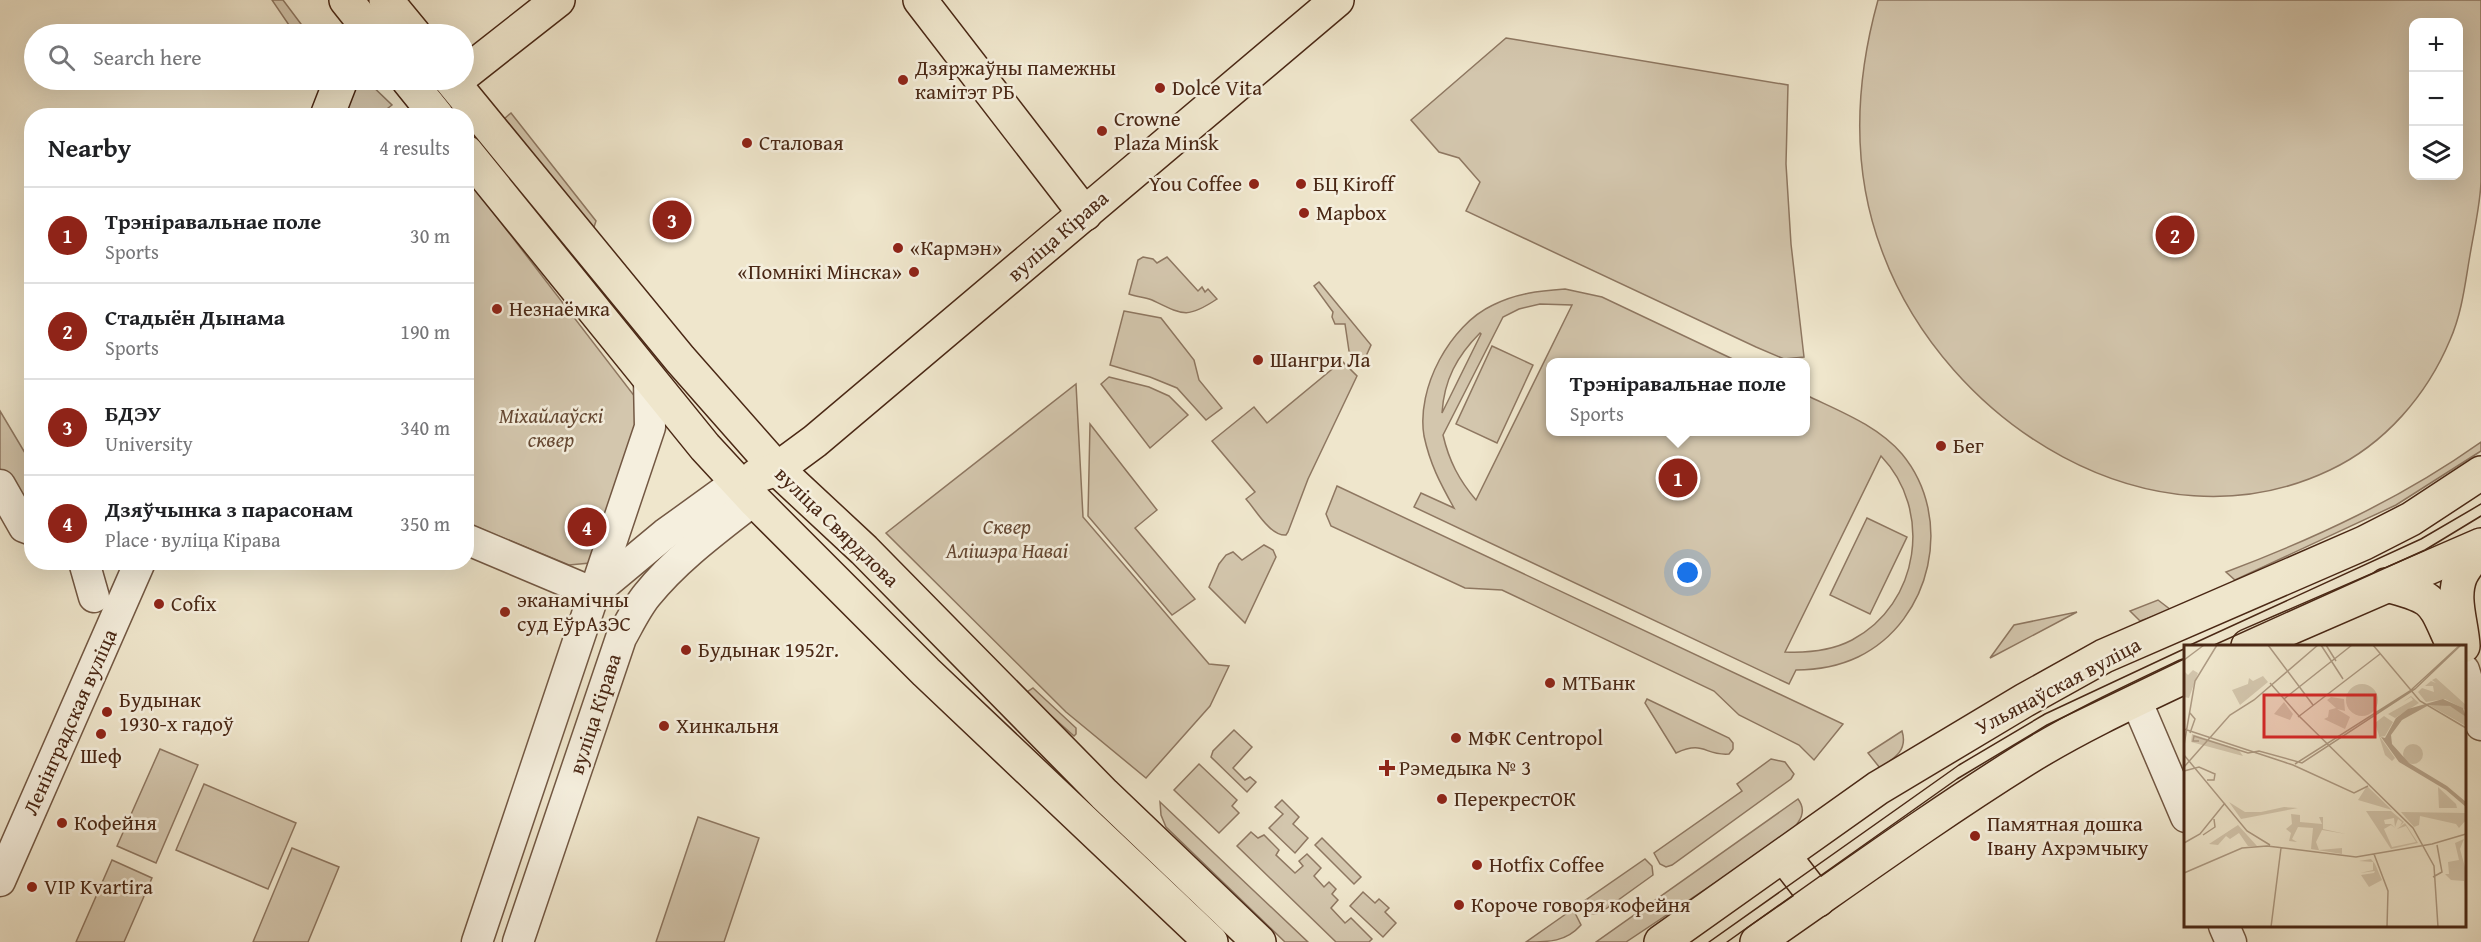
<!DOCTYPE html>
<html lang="en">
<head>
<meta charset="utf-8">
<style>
	body { margin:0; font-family:"Gentium Book Plus",serif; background:#f2f2f2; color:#202124 }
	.controls { position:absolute; right:18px; top:18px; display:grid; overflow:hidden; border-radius:12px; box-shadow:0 6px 24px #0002 }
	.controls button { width:54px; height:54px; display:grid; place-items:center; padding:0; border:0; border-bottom:2px solid #e0e0e0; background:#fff; color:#202124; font:30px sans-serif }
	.you { position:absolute; left:1688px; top:573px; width:21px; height:21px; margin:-15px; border:4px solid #fff; border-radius:50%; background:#1a73e8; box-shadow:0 0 0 9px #1a73e833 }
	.badge { display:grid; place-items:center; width:39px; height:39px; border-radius:50%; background:#8f2418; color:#fff; font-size:20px; font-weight:700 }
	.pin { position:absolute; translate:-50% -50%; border:3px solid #fff; box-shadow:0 2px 6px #0006 }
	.popup { position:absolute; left:1546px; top:358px; width:264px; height:78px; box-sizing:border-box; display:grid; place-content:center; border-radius:12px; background:#fff; filter:drop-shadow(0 2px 4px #0005); font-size:20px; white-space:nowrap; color:#757577 }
	.popup b { font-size:22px; color:#202124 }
	.popup::after { content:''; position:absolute; left:50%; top:100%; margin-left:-12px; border:12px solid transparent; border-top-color:#fff }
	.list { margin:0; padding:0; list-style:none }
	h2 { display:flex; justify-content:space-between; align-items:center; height:78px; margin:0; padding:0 24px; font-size:26px }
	h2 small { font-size:20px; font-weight:400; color:#757577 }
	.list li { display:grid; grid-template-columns:39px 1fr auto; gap:18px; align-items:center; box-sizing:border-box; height:96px; padding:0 24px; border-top:2px solid #e0e0e0 }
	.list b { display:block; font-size:22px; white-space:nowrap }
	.list p { margin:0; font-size:20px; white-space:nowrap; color:#757577 }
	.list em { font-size:20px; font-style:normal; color:#757577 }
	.icon { flex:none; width:33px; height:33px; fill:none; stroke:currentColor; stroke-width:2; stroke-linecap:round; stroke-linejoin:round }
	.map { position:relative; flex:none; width:2481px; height:942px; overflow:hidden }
	.search { position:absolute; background:#fff; box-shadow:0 6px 24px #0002; left:24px; top:24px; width:450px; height:66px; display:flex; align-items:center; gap:15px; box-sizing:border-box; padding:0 21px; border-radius:33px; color:#757577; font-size:22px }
	.panel { position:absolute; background:#fff; box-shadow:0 6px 24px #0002; left:24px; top:108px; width:450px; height:462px; border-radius:24px }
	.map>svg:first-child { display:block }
</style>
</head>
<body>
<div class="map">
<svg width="2481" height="942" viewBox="0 0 2481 942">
	<rect width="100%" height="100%" fill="#efe6cc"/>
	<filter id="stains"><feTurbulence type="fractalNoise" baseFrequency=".00333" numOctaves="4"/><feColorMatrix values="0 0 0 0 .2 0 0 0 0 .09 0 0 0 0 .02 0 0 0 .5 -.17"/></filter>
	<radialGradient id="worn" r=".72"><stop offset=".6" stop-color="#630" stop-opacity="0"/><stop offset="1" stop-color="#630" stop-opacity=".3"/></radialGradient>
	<!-- green -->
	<g fill="#d3c6ad" stroke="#8e7761" stroke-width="1.5" fill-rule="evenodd">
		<polygon points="272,0 283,0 307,32 295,34"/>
		<path d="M1878 0H2481C2481 60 2481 122 2481 182 2480 206 2474 231 2470 255 2465 284 2462 313 2450 340 2427 395 2385 444 2330 470 2152 555 1945 423 1882 251 1851 169 1855 83 1878 0ZM2458 22V176H2414V22Z"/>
		<polygon points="1506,38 1788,85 1786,164 1791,244 1804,357 1784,359 1756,347 1466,211 1480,182 1459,158 1439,152 1411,120"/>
		<polygon points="356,80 366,80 392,105 379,115 341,116"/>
		<polygon points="511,113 596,221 593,230 504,119"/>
		<polygon points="466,177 639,402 643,413 590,563 569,565 467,523"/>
		<path d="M1143 257 1153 259 1157 263 1167 257 1198 291 1202 287 1205 292 1208 289 1217 299C1187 319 1183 315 1152 300 1145 297 1137 297 1129 294L1138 260Z"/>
		<polygon points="1319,282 1371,345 1362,365 1349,351 1345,324 1335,324 1332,317 1333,312 1314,286"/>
		<path d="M1565 289 1602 297 1739 362H1550V432H1806V395C1839 411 1877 425 1902 454 1955 518 1932 621 1858 657 1839 666 1816 670 1796 670L1789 684 1414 507 1421 493 1454 508C1440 483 1430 464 1424 436 1416 388 1450 325 1493 305 1517 293 1539 291 1565 289ZM1540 304 1572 305 1476 500C1459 480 1449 461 1443 435L1503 317 1519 309ZM1480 333 1481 334 1442 413C1444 380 1457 356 1480 333ZM1881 456C1933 510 1920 604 1852 640 1831 651 1808 653 1785 652Z"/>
		<polygon points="1124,311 1161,318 1194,360 1199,380 1222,408 1206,420 1177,388 1150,377 1110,365"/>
		<polygon points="1492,346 1533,365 1497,443 1456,424"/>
		<path d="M1342 361 1357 376 1308 479 1288 532 1286 535C1270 536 1256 510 1246 499L1255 492 1212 441 1254 407 1267 423Z"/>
		<polygon points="1109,377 1149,387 1169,396 1188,415 1150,448 1101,384"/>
		<polygon points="1076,384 1083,517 1209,664 1229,666 1210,706 1146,778 1066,712 886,533"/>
		<polygon points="0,411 31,463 31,491 21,507 0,470"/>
		<polygon points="1090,424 1157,510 1135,528 1195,599 1172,615 1088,516"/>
		<path d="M2481 442V451L2396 505 2235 580 2226 572C2316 538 2402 498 2481 442Z"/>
		<polygon points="1337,486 1843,724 1814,760 1799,745 1739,715 1714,691 1502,590 1465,588 1331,526 1326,514"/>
		<polygon points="1867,518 1907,537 1870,614 1830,595"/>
		<polygon points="1264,545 1273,550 1276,557 1245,623 1209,587 1219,564 1226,555 1233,552 1242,560"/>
		<polygon points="2158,600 2171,610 2140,621 2130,611"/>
		<polygon points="2077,612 1990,658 2014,625"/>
		<polygon points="1033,688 1076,728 1076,734 1074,736 1029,696 1027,692"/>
		<path d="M1647 699 1729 738 1733 743V749L1729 754C1704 756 1705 740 1676 753L1645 703Z"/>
		<polygon points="1234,730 1252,747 1233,768 1245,780 1250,777 1256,782 1247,792 1211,757 1213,751"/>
		<path d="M1902 731C1908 750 1895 758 1880 768L1868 753Z"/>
		<polygon points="160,749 198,765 156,863 117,846"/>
		<polygon points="1771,759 1785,762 1794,774 1791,779 1672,865 1666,867 1660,864 1654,853 1742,791 1737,784"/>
		<polygon points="1199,764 1237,800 1232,806 1239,813 1219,833 1174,790"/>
		<polygon points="204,784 296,823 268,889 176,850"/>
		<path d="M1798 799C1808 812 1799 822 1790 833L1626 942H1596Z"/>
		<polygon points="1282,800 1299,817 1293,824 1308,838 1295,853 1269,828 1283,814 1275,807"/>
		<polygon points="1160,802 1308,942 1285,942 1166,827 1161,815"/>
		<polygon points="698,817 759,838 724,942 656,942"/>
		<polygon points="1251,832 1258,838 1264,835 1279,850 1276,855 1295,873 1303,866 1299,861 1307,854 1321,868 1314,876 1324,887 1329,882 1336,889 1332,894 1338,900 1331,908 1345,923 1351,918 1372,939 1369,942 1336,942 1237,846"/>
		<polygon points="1322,838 1361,877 1354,884 1315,845"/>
		<polygon points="292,848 339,867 308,942 253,942"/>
		<path d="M1645 859 1652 866 1653 875 1600 913C1589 915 1586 913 1580 904Z"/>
		<polygon points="112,860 152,878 124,942 76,942"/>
		<polygon points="1363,892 1375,903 1379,899 1389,908 1385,912 1396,923 1383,937 1350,906"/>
		<path d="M1573 909 1581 925C1566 942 1549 942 1526 942Z"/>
	</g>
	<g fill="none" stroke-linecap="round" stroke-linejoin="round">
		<!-- minor casing -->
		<g stroke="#735843" stroke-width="33">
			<g id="minor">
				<polyline points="0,485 24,527 32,530"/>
				<polyline points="466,539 594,593"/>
				<polyline points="84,562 94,597"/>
				<polyline points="594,593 665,534 737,482"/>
				<polyline points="2464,670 2481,725"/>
				<polyline points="2136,700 2186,817"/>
				<polyline points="0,881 140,562"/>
				<polyline points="2224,926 2231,942"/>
				<polyline points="477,942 650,427 649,379"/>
				<path d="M518 942 621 638C629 624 637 607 647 595 677 558 717 529 754 500"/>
			</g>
		</g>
		<!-- major casing -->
		<g stroke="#4a2815" stroke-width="36">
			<g id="major">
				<polyline points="346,0 373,34"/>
				<polyline points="386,0 414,34"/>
				<polyline points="920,0 1085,214"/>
				<polyline points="464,74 558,0"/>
				<polyline points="408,80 437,116"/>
				<polyline points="451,80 680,359 777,469 864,550 1104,794 1259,942"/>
				<polyline points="327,116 341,80"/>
				<polyline points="466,152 705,447 754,500 926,672 1211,942"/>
				<polyline points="756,476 777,469 815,441 1337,0"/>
				<path d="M2386 585C2437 598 2432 600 2453 645"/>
				<polyline points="2248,646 2481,545"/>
				<path d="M2463 646C2462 623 2451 598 2461 575 2466 565 2474 556 2481 547"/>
				<polyline points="1784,856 1818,900"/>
				<polyline points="1661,942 1878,788 2025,700 2104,656 2364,543 2411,519 2481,473"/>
				<path d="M1757 942C1845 881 1933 817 2024 760 2075 728 2131 702 2186 676"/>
			</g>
		</g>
		<!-- minor -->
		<use href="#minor" stroke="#f5efde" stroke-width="30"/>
		<!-- major -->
		<use href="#major" stroke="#efe6cc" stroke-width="33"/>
		<!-- tram -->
		<g stroke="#4a2815" stroke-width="1.5">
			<polyline points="2188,646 2421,539 2481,504"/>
			<polyline points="2212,646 2425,550 2481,516"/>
			<polyline points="1709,942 1959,765 2045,714 2186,648"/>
			<polyline points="1727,942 1957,779 2047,725 2186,658"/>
		</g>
	</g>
	<!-- markers -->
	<g fill="#8f2418" stroke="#f5efde" stroke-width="2">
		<circle cx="903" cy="80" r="6"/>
		<circle cx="1160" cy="88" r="6"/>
		<circle cx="1102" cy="131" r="6"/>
		<circle cx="747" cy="143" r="6"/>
		<circle cx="1254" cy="184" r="6"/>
		<circle cx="1301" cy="184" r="6"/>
		<circle cx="1304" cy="213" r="6"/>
		<circle cx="898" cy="248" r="6"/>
		<circle cx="914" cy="272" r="6"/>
		<circle cx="497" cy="309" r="6"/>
		<circle cx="1258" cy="360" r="6"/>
		<circle cx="1941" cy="446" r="6"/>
		<circle cx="159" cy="604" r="6"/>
		<circle cx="505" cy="612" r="6"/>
		<circle cx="686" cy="650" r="6"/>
		<circle cx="1550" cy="683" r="6"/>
		<circle cx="107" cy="712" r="6"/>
		<circle cx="664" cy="726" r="6"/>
		<circle cx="101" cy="734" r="6"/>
		<circle cx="1456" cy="738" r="6"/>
		<path d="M1384 759h6v6h6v6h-6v6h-6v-6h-6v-6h6z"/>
		<circle cx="1442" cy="799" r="6"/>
		<circle cx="62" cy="823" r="6"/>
		<circle cx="1975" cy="836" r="6"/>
		<circle cx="1477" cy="865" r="6"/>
		<circle cx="32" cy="887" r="6"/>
		<circle cx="1459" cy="905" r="6"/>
	</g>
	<g text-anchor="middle" stroke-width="5" stroke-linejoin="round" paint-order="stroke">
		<!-- poi labels -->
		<g font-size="21" fill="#4a2815" stroke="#f5efde" text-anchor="start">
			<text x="915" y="75">Дзяржаўны памежны<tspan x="915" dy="24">камітэт РБ</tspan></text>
			<text x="1172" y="95">Dolce Vita</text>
			<text x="1114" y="126">Crowne<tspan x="1114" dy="24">Plaza Minsk</tspan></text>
			<text x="759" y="150">Сталовая</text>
			<text x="1242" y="191" text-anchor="end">You Coffee</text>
			<text x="1313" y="191">БЦ Kiroff</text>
			<text x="1316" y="220">Mapbox</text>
			<text x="910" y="255">«Кармэн»</text>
			<text x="902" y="279" text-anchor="end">«Помнікі Мінска»</text>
			<text x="509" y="316">Незнаёмка</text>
			<text x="1270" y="367">Шангри Ла</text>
			<text x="1953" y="453">Бег</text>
			<text x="517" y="607">эканамічны<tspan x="517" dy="24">суд ЕўрАзЭС</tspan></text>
			<text x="171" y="611">Cofix</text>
			<text x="698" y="657">Будынак 1952г.</text>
			<text x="1562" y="690">МТБанк</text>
			<text x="119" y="707">Будынак<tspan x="119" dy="24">1930-х гадоў</tspan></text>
			<text x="676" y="733">Хинкальня</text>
			<text x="1468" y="745">МФК Centropol</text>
			<text x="101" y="763" text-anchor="middle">Шеф</text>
			<text x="1399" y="775">Рэмедыка № 3</text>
			<text x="1454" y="806">ПерекрестОК</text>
			<text x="74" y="830">Кофейня</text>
			<text x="1987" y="831">Памятная дошка<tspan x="1987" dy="24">Івану Ахрэмчыку</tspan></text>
			<text x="1489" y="872">Hotfix Coffee</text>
			<text x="44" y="894">VIP Kvartira</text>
			<text x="1471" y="912">Короче говоря кофейня</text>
		</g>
		<!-- street labels -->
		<g font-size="21" fill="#4a2815" stroke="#f5efde">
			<text transform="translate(1058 236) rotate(-41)" y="7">вуліца Кірава</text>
			<text transform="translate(837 527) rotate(44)" y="7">вуліца Свярдлова</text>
			<text transform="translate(2058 686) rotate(-28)" y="7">Ульянаўская вуліца</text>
			<text transform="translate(595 714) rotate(-72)" y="7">вуліца Кірава</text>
			<text transform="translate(70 722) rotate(-66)" y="7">Ленінградская вуліца</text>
		</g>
		<!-- park labels -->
		<g font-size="21" font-style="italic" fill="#654833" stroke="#f5efde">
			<text x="551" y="423">Міхайлаўскі<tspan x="551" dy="24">сквер</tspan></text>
			<text x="1007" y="534">Сквер<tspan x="1007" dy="24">Алішэра Наваі</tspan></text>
		</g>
	</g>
	<!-- overview -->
	<g transform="translate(2184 645)">
		<rect width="282" height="282" fill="#efe6cc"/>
		<path d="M9 25 14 28 5 53 0 52V26L4 30ZM79 31 84 37 56 60 48 45 64 39 65 33 69 36ZM252 33 282 60V65L261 54 242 57 234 47 238 43 250 47 249 41H241L247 36 252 38 248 35ZM162 55a16 16 0 1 1 32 0a16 16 0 1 1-32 0ZM227 51 235 58 211 73 204 69 229 55 227 52 219 57ZM147 52 160 54 161 66 153 64 166 72 161 84 140 74 144 72 145 65 152 63 143 55ZM100 57 109 69 106 75 90 69ZM257 59 270 62 282 72V81L245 60ZM200 71 209 77 201 91 196 92 211 113 208 116 201 110 191 78ZM8 89 54 104 59 111 7 97ZM219 109a10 10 0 1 1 20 0a10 10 0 1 1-20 0ZM183 141 208 165 174 155ZM254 142 272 159 273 163H255ZM45 157 61 167H77L100 162 114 163 57 174ZM182 166H207L220 177 216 181 218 177 214 174 211 182 210 173 200 175 201 179H207L211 183 207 180 200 184 208 202 232 197 222 181 213 184 221 178 234 198 207 204ZM217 167 282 168V175L275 183 272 179 236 171 235 180 230 182ZM107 169 116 170V177L138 179 135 172H139V184L162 189 138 185 132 197 135 205 158 203V209L127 204 129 183 114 182 108 194 113 197 105 196 107 188 102 184 108 179ZM54 180 73 201H64L55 188 46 194 42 191 34 200 25 199ZM280 194 276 204 282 226V257L280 236 267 235 261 229H265L264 217 275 215 271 198ZM187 214 191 219 198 235 185 242 177 230 190 228 191 226 176 228 189 225V217L175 216Z" fill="#d3c6ad"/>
		<path d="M259 54 279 63 282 72 266 61 245 60 218 75 207 90 208 99 225 118 263 141 282 157V162L262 145 215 117 197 92 201 93 212 73 224 64Z" fill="#b7a58e"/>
		<path fill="none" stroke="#ad9a83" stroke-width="1.5" d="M84 0 129 60M137 0 159 34M142 0 152 16M189 0 236 56 282 83M0 15 20 0M86 38 115 71 229 183 250 221 254 282M100 54 168 0M114 72 196 9M0 84 109 120 170 148 184 141M6 88 11 74 6 68M15 96H9L10 91 64 108 75 106 118 118 231 44 277 0M0 100 11 36 33 0M0 110 63 186 86 200M111 119 226 46 276 0M0 122 46 70 70 55 134 0M0 126 15 122 31 129 30 135H23M19 190 31 182 30 174M0 198 16 189 41 158M190 209 204 246 203 282M0 228 58 203 83 201 172 212 248 199 282 189M249 232 258 227 253 200M87 282 97 203"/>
		<path fill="#d62828" fill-opacity="0.15" stroke="#d62828" stroke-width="3" d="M80 50H191V92H80Z"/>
		<rect width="282" height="282" fill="none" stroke="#4a2815" stroke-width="3"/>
	</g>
	<rect width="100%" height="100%" filter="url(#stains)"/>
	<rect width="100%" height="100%" fill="url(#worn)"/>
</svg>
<div class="controls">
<button>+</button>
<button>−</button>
<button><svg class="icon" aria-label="layers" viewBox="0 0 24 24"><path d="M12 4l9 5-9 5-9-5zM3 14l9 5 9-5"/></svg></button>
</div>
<div class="you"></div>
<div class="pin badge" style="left:1678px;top:478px">1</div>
<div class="popup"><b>Трэніравальнае поле</b>Sports</div>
<div class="pin badge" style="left:2175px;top:235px">2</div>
<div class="pin badge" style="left:672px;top:220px">3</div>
<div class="pin badge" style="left:587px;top:527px">4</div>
<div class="search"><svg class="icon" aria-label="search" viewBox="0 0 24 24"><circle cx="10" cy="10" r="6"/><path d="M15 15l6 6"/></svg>Search here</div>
<section class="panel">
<h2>Nearby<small>4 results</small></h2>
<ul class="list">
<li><span class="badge">1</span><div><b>Трэніравальнае поле</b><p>Sports</p></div><em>30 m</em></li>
<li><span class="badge">2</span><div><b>Стадыён Дынама</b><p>Sports</p></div><em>190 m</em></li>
<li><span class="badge">3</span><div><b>БДЭУ</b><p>University</p></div><em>340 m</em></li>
<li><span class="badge">4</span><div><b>Дзяўчынка з парасонам</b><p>Place · вуліца Кірава</p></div><em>350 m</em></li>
</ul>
</section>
</div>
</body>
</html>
